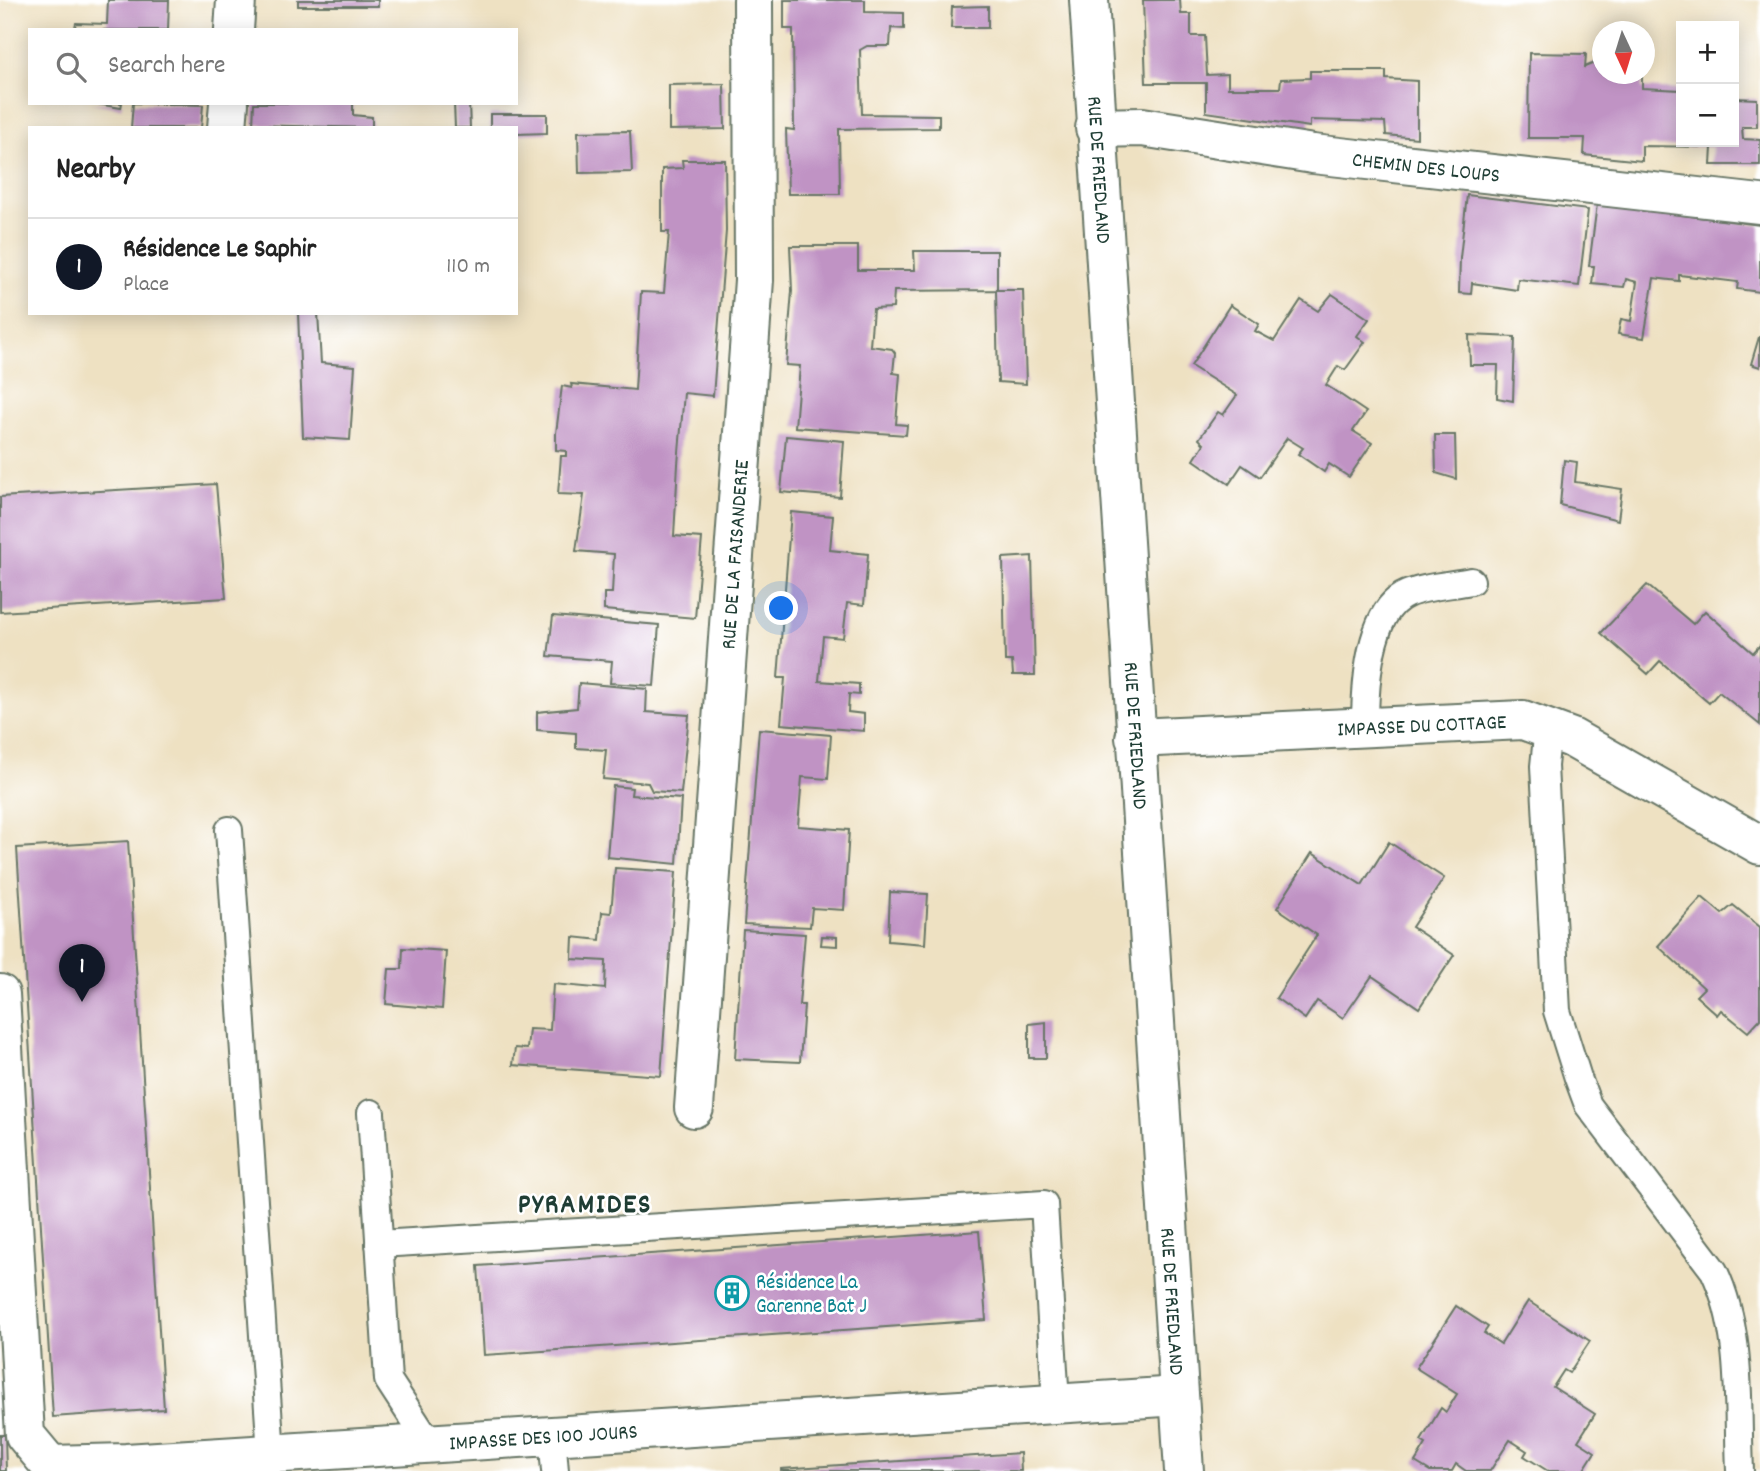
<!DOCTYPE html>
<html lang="en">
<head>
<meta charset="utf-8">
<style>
	body { margin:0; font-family:Dekko,sans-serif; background:#f6f6f6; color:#222 }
	.controls { position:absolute; right:21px; top:21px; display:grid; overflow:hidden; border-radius:0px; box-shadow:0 4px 18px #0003 }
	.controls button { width:63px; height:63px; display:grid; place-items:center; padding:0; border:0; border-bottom:2px solid #e0e0e0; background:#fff; color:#222; font:35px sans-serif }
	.compass { position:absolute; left:1592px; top:21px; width:63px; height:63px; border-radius:50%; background:#fff; box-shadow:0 4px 18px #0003; rotate:176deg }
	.you { position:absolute; left:782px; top:609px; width:24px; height:24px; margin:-18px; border:5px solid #fff; border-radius:50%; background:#1a73e8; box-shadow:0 0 0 10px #1a73e833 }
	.badge { display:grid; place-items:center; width:46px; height:46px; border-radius:50%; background:#111827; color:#fff; font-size:23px; font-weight:700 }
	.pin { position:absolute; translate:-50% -58px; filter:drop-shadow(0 2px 4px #0008) }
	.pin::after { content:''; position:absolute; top:37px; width:24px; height:21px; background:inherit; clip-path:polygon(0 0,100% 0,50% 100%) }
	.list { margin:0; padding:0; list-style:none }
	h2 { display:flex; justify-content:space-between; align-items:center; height:91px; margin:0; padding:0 28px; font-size:30px }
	h2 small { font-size:23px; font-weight:400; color:#767676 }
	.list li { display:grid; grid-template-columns:46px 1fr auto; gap:21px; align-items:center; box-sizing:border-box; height:98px; padding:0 28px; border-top:2px solid #e0e0e0 }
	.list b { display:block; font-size:26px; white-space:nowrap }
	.list p { margin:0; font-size:23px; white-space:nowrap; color:#767676 }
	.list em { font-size:23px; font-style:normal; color:#767676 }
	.icon { flex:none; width:38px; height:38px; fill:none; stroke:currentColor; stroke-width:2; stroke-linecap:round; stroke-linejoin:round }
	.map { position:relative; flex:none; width:1760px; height:1471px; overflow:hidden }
	.search { position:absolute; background:#fff; box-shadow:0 4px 18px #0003; left:28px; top:28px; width:490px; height:77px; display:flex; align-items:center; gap:18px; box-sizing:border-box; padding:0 24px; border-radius:0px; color:#767676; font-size:26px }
	.panel { position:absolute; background:#fff; box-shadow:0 4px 18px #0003; left:28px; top:126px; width:490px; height:189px; border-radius:0px }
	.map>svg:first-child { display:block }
</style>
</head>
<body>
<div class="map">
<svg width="1760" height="1471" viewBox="0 0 1760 1471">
	<rect width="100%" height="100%" fill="#fff"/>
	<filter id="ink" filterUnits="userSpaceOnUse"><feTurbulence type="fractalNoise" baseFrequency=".0143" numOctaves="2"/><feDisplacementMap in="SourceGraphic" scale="14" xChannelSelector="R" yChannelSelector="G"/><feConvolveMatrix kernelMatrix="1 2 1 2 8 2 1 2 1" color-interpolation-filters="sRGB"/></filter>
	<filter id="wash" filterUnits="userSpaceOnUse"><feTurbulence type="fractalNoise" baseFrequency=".00686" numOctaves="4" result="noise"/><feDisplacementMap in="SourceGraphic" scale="28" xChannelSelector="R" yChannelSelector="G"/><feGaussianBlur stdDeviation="1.57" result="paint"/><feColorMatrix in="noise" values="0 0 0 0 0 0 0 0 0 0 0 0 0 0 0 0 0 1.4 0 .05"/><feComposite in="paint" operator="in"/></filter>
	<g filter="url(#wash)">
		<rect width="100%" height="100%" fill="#eee1c2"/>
		<g id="blocks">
			<!-- building -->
			<g fill="#c093c4">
				<polygon points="108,0 169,0 168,30 74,30 76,23 107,24"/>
				<rect x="298" y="0" width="80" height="6"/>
				<polygon points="784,0 865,0 865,12 904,13 904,29 891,28 890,46 867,46 860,50 862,114 939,115 939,128 839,129 840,194 788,194 786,129 794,130 793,29 784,29"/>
				<polygon points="1143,0 1180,0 1181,14 1191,14 1191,36 1205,36 1207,75 1228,74 1228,88 1280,88 1281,79 1310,78 1310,71 1386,71 1386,79 1417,81 1417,138 1386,135 1385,122 1310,120 1310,127 1206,112 1206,83 1146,83"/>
				<polygon points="988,6 988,28 951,28 952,7"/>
				<polygon points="1529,53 1586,54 1585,67 1602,60 1602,74 1642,75 1642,88 1681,90 1681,142 1734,142 1734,98 1757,99 1757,127 1742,127 1743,139 1760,140 1760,165 1711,165 1712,147 1642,146 1642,161 1584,155 1585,138 1528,138"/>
				<polygon points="724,84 725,129 669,130 669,85"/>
				<polygon points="92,103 122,103 121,108"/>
				<polygon points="133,103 203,105 201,128 131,128"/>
				<polygon points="254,103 353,103 353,115 372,117 372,128 253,125"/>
				<polygon points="454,103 469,103 470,128 455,128"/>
				<polygon points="490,114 547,114 547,133 516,134 516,128 490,128"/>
				<polygon points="630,131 632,172 579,173 578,132"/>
				<polygon points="682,160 725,160 726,231 713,396 684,393 678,464 674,536 702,538 695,618 604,610 604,593 612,593 614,554 576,551 584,495 558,494 561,456 566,456 566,451 556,450 556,433 562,386 572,388 571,384 635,390 641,292 664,293 669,232 662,232 662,169 683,168"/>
				<polygon points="1467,195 1588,210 1579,286 1518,279 1517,290 1472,283 1471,294 1459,293 1460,258"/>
				<polygon points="1597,204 1760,225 1760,292 1737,289 1738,282 1679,275 1679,281 1654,278 1644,338 1618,334 1621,319 1631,321 1637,282 1626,279 1624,287 1592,284 1594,266 1589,266"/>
				<polygon points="790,246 858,246 858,270 915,270 914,251 997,251 997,290 1023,290 1026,384 998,382 996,290 894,291 893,308 873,309 870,346 892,349 895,353 893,373 900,374 896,424 907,425 906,435 795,427 800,366 786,365 792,291"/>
				<polygon points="1332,294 1369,319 1357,336 1365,342 1345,370 1338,366 1326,385 1366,412 1353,431 1372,443 1349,477 1329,464 1324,472 1298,454 1303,448 1287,438 1260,477 1242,465 1229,484 1194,460 1204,444 1199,439 1218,412 1223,415 1237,395 1191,366 1230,305 1259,324 1255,331 1274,341 1301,300 1318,311"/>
				<polygon points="298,313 318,313 321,363 355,366 350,440 303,437"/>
				<polygon points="1469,335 1515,337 1513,401 1497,398 1498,365 1470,365"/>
				<polygon points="1759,337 1760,337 1760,367 1751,364"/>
				<polygon points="1435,435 1455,435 1456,479 1436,473"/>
				<polygon points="786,436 844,441 840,497 781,492"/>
				<polygon points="1564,460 1577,462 1575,482 1622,489 1618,520 1560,505"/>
				<polygon points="216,484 226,598 0,612 0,497"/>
				<polygon points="791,512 833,516 830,550 868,554 864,605 847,603 843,638 823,636 819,681 859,684 859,695 849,694 848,712 864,714 864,731 781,724 785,678 778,678"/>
				<polygon points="1032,556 1035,675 1013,675 1012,661 1005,661 1003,558"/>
				<polygon points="1647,585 1693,624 1705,611 1753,653 1760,645 1760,725 1719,692 1709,703 1660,661 1648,674 1601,633"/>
				<polygon points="553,616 659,625 654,686 610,683 612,661 548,656"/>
				<polygon points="579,683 647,689 646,712 689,715 681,793 652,791 648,783 603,779 606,750 576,748 576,733 537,730 537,712 577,708"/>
				<polygon points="759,729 831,735 828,779 802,777 798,826 849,830 844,910 812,908 810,927 744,924"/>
				<polygon points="613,786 632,788 631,795 681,799 677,864 607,857"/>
				<polygon points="128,841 164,1409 53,1417 17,848"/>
				<polygon points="1389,842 1444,878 1412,927 1454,955 1419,1008 1372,976 1343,1018 1317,1001 1305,1019 1276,998 1317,935 1277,908 1312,853 1362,885"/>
				<polygon points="615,868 676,872 661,1076 513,1065 515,1048 527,1049 529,1029 550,1030 553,984 605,989 606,961 572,959 573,937 600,940 602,912 611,913"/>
				<polygon points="890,892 928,894 925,944 888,941"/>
				<polygon points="1702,897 1722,914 1733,905 1760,927 1760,1019 1748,1032 1721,1010 1717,1015 1696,996 1704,988 1658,946"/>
				<polygon points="743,930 805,934 799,1005 804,1005 800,1062 735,1059"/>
				<polygon points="822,936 837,937 837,946 821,945"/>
				<polygon points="403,948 446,951 442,1009 386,1004 389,969 402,969"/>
				<polygon points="1046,1022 1046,1058 1029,1058 1029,1024"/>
				<polygon points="979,1231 986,1320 484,1355 478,1266"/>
				<polygon points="1528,1301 1590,1341 1569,1373 1564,1370 1553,1387 1595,1414 1578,1441 1595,1452 1583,1471 1548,1471 1524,1456 1527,1451 1510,1440 1490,1471 1466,1471 1456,1464 1452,1471 1430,1471 1415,1462 1426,1444 1421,1441 1441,1408 1446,1412 1457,1394 1416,1368 1456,1306 1488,1327 1484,1333 1501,1344"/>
				<polygon points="0,1435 5,1435 6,1471 0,1471"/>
				<polygon points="1020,1453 1021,1471 781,1471 781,1469"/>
			</g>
		</g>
	</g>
	<g filter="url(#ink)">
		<use href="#blocks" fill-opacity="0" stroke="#677666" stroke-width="2"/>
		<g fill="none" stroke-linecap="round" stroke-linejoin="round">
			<!-- service casing -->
			<g stroke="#677666" stroke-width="30">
				<g id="service">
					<path d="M1365 726C1365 689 1368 610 1407 594 1426 586 1451 585 1471 581"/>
					<path d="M1548 727 1544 766 1557 1011 1578 1078 1588 1105 1714 1271C1743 1332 1737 1405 1740 1471"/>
					<polyline points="229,830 271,1454"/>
					<polyline points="371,1113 388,1380 429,1443"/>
					<polyline points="379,1244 1044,1204 1056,1403"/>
					<polyline points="552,1435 555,1471"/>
				</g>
			</g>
			<!-- minor casing -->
			<g stroke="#677666" stroke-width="42">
				<g id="minor">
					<polyline points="234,30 236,0"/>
					<polyline points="227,128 229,103"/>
					<path id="s1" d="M1095 128 1142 127 1313 154 1760 204"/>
					<path id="s2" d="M1135 738 1523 720 1572 738 1760 845"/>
					<path id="s3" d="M0 994 25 1435 50 1465 126 1463 1179 1396"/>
					<path id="s4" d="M694 1108 754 280 753 0"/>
				</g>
			</g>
			<!-- tertiary casing -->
			<g stroke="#677666" stroke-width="42">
				<g id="tertiary">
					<path id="s5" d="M1089 0 1184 1471"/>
				</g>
			</g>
			<!-- service -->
			<use href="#service" stroke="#fff" stroke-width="26"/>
			<!-- minor -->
			<use href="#minor" stroke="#fff" stroke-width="38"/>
			<!-- tertiary -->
			<use href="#tertiary" stroke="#fff" stroke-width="38"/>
		</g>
	</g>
	<!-- icons -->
	<defs>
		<g id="building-ring" transform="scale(1.75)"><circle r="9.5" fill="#fff" stroke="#0f9aa8" stroke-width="1.5"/><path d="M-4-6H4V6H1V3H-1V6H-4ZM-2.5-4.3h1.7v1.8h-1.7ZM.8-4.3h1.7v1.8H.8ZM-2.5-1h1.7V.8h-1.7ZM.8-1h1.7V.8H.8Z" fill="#0f9aa8"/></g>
	</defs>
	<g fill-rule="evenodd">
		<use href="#building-ring" x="732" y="1293"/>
	</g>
	<g text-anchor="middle" stroke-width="5" stroke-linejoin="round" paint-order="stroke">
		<!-- street labels -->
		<g font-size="21" fill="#1f3d34" stroke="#fff">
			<text dy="7" stroke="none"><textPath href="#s1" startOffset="334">CHEMIN DES LOUPS</textPath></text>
			<text dy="7" stroke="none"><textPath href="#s5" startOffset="170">RUE DE FRIEDLAND</textPath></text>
			<text dy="7" stroke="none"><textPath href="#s4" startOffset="555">RUE DE LA FAISANDERIE</textPath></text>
			<text dy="7" stroke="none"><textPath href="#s2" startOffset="287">IMPASSE DU COTTAGE</textPath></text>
			<text dy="7" stroke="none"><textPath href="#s5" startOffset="737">RUE DE FRIEDLAND</textPath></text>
			<text dy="7" stroke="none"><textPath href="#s5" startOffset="1304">RUE DE FRIEDLAND</textPath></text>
			<text dy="7" stroke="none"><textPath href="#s3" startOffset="975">IMPASSE DES 100 JOURS</textPath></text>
		</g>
		<!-- culture labels -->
		<g font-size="21" fill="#0d838f" stroke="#fff" text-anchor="start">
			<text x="756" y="1288">Résidence La<tspan x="756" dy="24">Garenne Bat J</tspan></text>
		</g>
		<!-- district labels -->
		<g font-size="28" font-weight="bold" letter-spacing="2" fill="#1f3d34" stroke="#fff">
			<text x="585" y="1212">PYRAMIDES</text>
		</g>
	</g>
</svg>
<div class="controls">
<button>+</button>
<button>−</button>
</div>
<svg class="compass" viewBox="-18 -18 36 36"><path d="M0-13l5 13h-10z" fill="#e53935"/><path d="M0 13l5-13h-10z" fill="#767676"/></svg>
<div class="you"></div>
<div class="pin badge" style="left:82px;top:1002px">1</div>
<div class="search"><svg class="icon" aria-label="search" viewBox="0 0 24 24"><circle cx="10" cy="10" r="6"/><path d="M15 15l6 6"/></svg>Search here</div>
<section class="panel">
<h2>Nearby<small></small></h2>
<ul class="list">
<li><span class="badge">1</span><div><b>Résidence Le Saphir</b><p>Place</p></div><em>110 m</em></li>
</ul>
</section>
</div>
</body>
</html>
